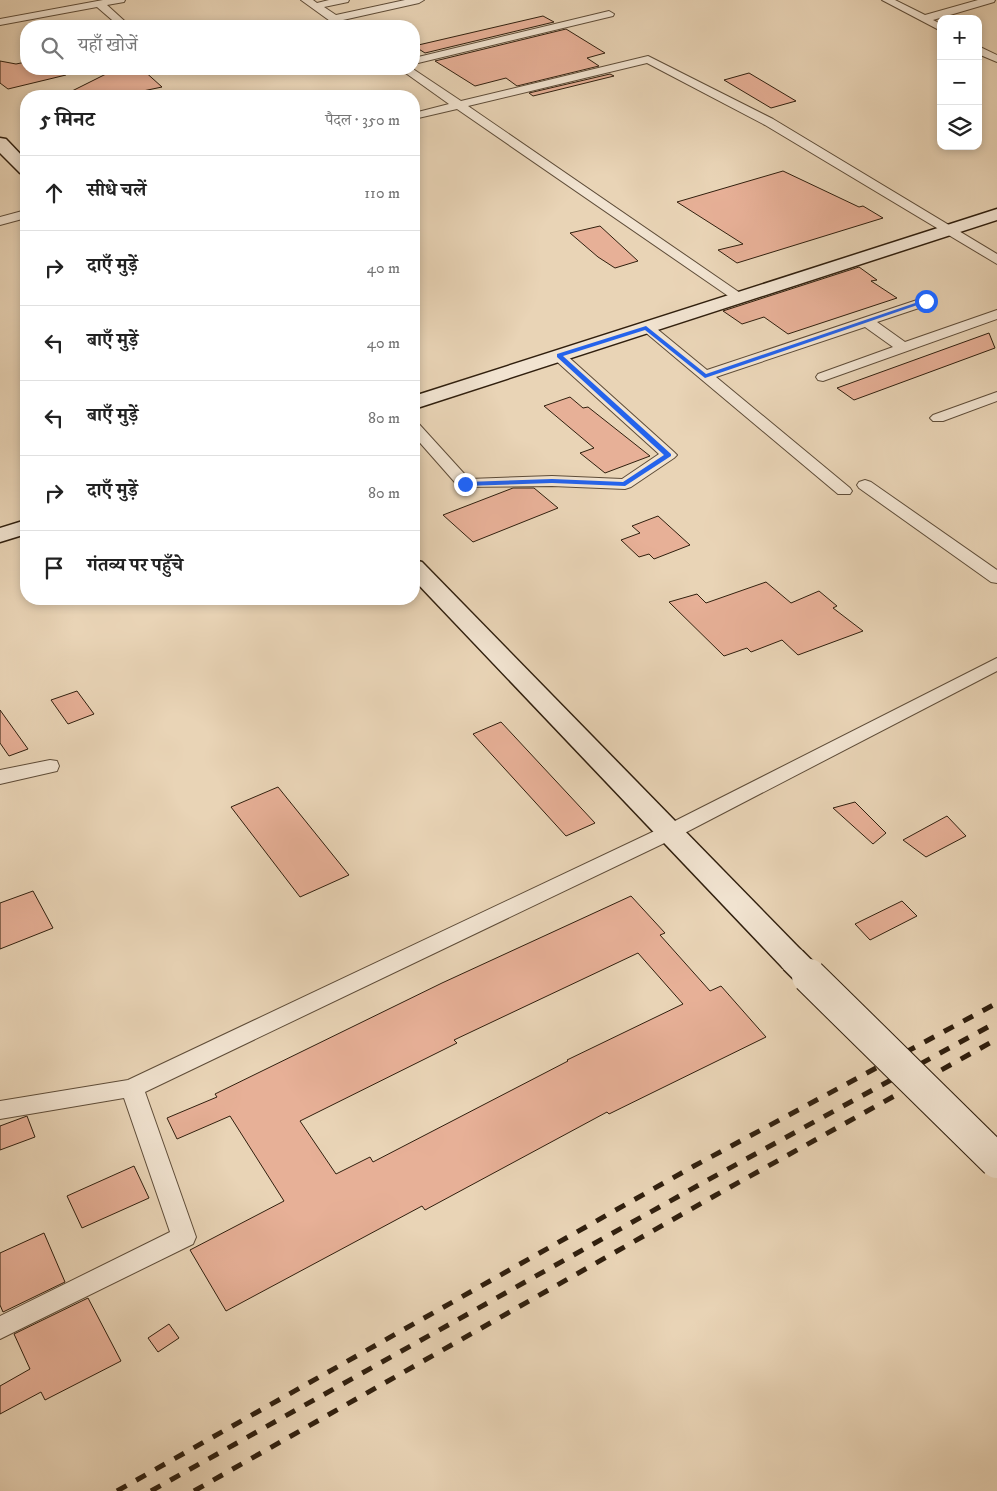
<!DOCTYPE html>
<html lang="hi">
<head>
<meta charset="utf-8">
<style>
	body { margin:0; font-family:"IM FELL DW Pica","Noto Serif Devanagari",serif; background:#f2f2f2; color:#222 }
	.controls { position:absolute; right:15px; top:15px; display:grid; overflow:hidden; border-radius:10px; box-shadow:0 2px 8px #0003 }
	.controls button { width:45px; height:45px; display:grid; place-items:center; padding:0; border:0; border-bottom:1px solid #e0e0e0; background:#fff; color:#222; font:25px sans-serif }
	.stop { position:absolute; width:15px; height:15px; margin:-11px; border:4px solid #2563eb; border-radius:50%; background:#fff }
	.stop.end { background:#2563eb; border-color:#fff; box-shadow:0 1px 5px #0008 }
	.list { margin:0; padding:0; list-style:none }
	h2 { display:flex; justify-content:space-between; align-items:center; height:65px; margin:0; padding:0 20px; font-size:21px }
	h2 small { font-size:16px; font-weight:400; color:#767676 }
	.list li { display:grid; grid-template-columns:32px 1fr auto; gap:15px; align-items:center; box-sizing:border-box; height:75px; padding:0 20px; border-top:1px solid #e0e0e0 }
	.list b { display:block; font-size:19px; white-space:nowrap }
	.list em { font-size:16px; font-style:normal; color:#767676 }
	.icon { flex:none; width:28px; height:28px; fill:none; stroke:currentColor; stroke-width:2; stroke-linecap:round; stroke-linejoin:round }
	.map { position:relative; flex:none; width:997px; height:1491px; overflow:hidden }
	.search { position:absolute; background:#fff; box-shadow:0 2px 8px #0003; left:20px; top:20px; width:400px; height:55px; display:flex; align-items:center; gap:12px; box-sizing:border-box; padding:0 18px; border-radius:20px; color:#767676; font-size:19px }
	.panel { position:absolute; background:#fff; box-shadow:0 2px 8px #0003; left:20px; top:90px; width:400px; height:515px; border-radius:20px }
	.map>svg:first-child { display:block }
</style>
</head>
<body>
<div class="map">
<svg width="997" height="1491" viewBox="0 0 997 1491">
	<rect width="100%" height="100%" fill="#e9d4b6"/>
	<filter id="stains"><feTurbulence type="fractalNoise" baseFrequency=".004" numOctaves="4"/><feColorMatrix values="0 0 0 0 .2 0 0 0 0 .09 0 0 0 0 .02 0 0 0 .5 -.17"/></filter>
	<radialGradient id="worn" r=".72"><stop offset=".6" stop-color="#630" stop-opacity="0"/><stop offset="1" stop-color="#630" stop-opacity=".3"/></radialGradient>
	<!-- building -->
	<g fill="#e7b097" stroke="#301f0e" fill-rule="evenodd">
		<polygon points="543,16 554,22 425,53 414,46"/>
		<polygon points="566,29 605,53 587,58 599,66 517,86 506,78 475,86 435,61"/>
		<polygon points="0,61 16,64 26,62 26,69 65,69 66,75 8,89 0,83"/>
		<polygon points="116,69 142,69 162,87 119,96 62,96"/>
		<polygon points="749,73 796,101 771,108 724,80"/>
		<polygon points="610,74 614,76 533,96 529,93"/>
		<polygon points="783,171 859,207 863,206 883,218 737,263 718,250 743,244 677,202"/>
		<polygon points="600,226 638,261 615,268 598,257 570,233"/>
		<polygon points="859,267 877,280 871,281 897,298 788,334 764,317 742,324 723,311"/>
		<polygon points="989,333 995,348 854,400 837,388"/>
		<polygon points="570,397 583,408 588,407 650,456 605,473 580,453 594,448 544,406"/>
		<polygon points="513,488 534,488 558,508 473,542 443,515"/>
		<polygon points="658,516 690,545 654,559 649,554 639,557 621,540 640,533 632,526"/>
		<polygon points="766,582 791,603 819,591 837,606 833,608 863,631 798,655 782,640 751,652 747,648 724,656 669,602 697,594 706,603"/>
		<polygon points="77,691 94,714 68,724 51,700"/>
		<polygon points="0,710 28,749 9,756 0,743"/>
		<polygon points="501,722 595,823 566,836 473,734"/>
		<polygon points="278,787 349,875 300,897 231,807"/>
		<polygon points="855,802 886,833 873,844 833,808"/>
		<polygon points="947,816 966,836 926,857 903,840"/>
		<polygon points="33,891 53,928 0,949 0,903"/>
		<path d="M631 896 665 933 660 935 710 991 721 986 766 1037 609 1114 607 1112 425 1210 422 1206 226 1311 190 1250 284 1201 230 1116 177 1139 167 1118 217 1097 215 1094 442 983ZM638 953 683 1004 567 1060 568 1061 373 1162 370 1157 336 1174 300 1121 457 1043 454 1040Z"/>
		<polygon points="902,901 917,916 870,940 855,924"/>
		<polygon points="27,1116 35,1137 0,1150 0,1126"/>
		<polygon points="134,1166 149,1198 82,1228 67,1196"/>
		<polygon points="44,1233 65,1282 3,1312 0,1305 0,1253"/>
		<polygon points="88,1298 121,1361 45,1400 41,1392 0,1414 0,1386 30,1369 14,1334"/>
		<polygon points="169,1324 179,1338 158,1352 148,1338"/>
	</g>
	<g fill="none" stroke-linecap="round" stroke-linejoin="round">
		<!-- street casing -->
		<g stroke="#5e4c38" stroke-width="2">
			<g id="street">
				<polygon points="103,0 125,0 124,2 107,5 130,26 119,26 97,7 0,25 0,19"/>
				<polygon points="301,0 313,0 317,3 329,0 349,0 348,2 324,7 336,15 405,0 424,0 419,3 343,20 349,26 337,26"/>
				<polygon points="882,0 895,0 925,15 978,0 995,0 994,2 933,20 941,24 941,31"/>
				<polygon points="609,11 614,14 613,16 414,64 414,58"/>
				<polygon points="978,46 997,55 997,62 978,54"/>
				<polygon points="648,56 773,119 997,254 997,264 765,125 647,63 468,106 746,297 739,301 734,300 457,109 414,119 414,113 449,104 400,69 413,69 461,101"/>
				<polygon points="26,210 26,218 0,225 0,217"/>
				<polygon points="926,297 933,301 931,304 877,322 905,342 997,310 997,319 823,381 818,380 816,377 818,374 893,347 865,327 716,377 850,488 852,491 850,494 838,494 639,327 641,324 651,324 707,370"/>
				<polygon points="559,352 564,353 674,452 677,455 674,458 631,487 625,489 552,486 459,487 414,436 414,423 419,424 469,479 552,476 622,479 659,454 554,359 552,356 554,353"/>
				<polygon points="997,392 997,401 943,421 933,421 930,418 933,415"/>
				<polygon points="865,480 871,482 997,570 997,583 991,582 859,488 857,485 859,482"/>
				<polygon points="997,658 997,671 677,837 145,1092 196,1237 193,1244 0,1339 0,1316 170,1232 124,1098 0,1119 0,1101 128,1080 663,827"/>
				<polygon points="50,760 57,761 59,766 57,771 0,784 0,770"/>
			</g>
		</g>
		<!-- secondary casing -->
		<g stroke="#301f0e" stroke-width="3">
			<g id="secondary">
				<polygon points="0,138 6,139 26,160 26,174 20,173 0,153"/>
				<polygon points="997,209 997,220 414,409 414,396"/>
				<polygon points="26,520 26,534 0,542 0,528"/>
				<polygon points="414,560 422,562 803,952 808,960 803,968 793,971 783,968 414,580"/>
			</g>
		</g>
		<!-- street -->
		<use href="#street" fill="#f1e3d0" fill-rule="evenodd"/>
		<!-- secondary -->
		<use href="#secondary" fill="#f1e3d0" fill-rule="evenodd"/>
		<!-- rail -->
		<g stroke="#301f0e" stroke-width="5" stroke-dasharray="11 11" stroke-linecap="butt">
			<polyline points="117,1491 694,1166 997,1003"/>
			<polyline points="151,1491 706,1181 997,1022"/>
			<polyline points="194,1491 716,1195 997,1039"/>
		</g>
		<!-- secondary-bridge-far1 casing -->
		<g stroke="#301f0e" stroke-width="29" stroke-linecap="butt">
			<polyline id="secondary-bridge-far1" points="793,960 810,977"/>
		</g>
		<!-- secondary-bridge casing -->
		<g stroke="#301f0e" stroke-width="36" stroke-linecap="butt">
			<polyline id="secondary-bridge" points="809,976 997,1161"/>
		</g>
		<!-- secondary-bridge-far1 -->
		<use href="#secondary-bridge-far1" stroke="#f1e3d0" stroke-width="26"/>
		<!-- secondary-bridge -->
		<use href="#secondary-bridge" stroke="#f1e3d0" stroke-width="34"/>
	</g>
	<!-- route -->
	<polygon fill="#2563eb" points="924,300 929,301 705,378 645,330 563,356 671,454 671,456 625,486 552,483 465,486 462,484 465,482 552,479 623,482 664,455 557,357 557,354 646,326 706,374"/>
	<rect width="100%" height="100%" filter="url(#stains)"/>
	<rect width="100%" height="100%" fill="url(#worn)"/>
</svg>
<div class="controls">
<button>+</button>
<button>−</button>
<button><svg class="icon" aria-label="layers" viewBox="0 0 24 24"><path d="M12 4l9 5-9 5-9-5zM3 14l9 5 9-5"/></svg></button>
</div>
<div class="stop" style="left:926px;top:301px"></div>
<div class="stop end" style="left:465px;top:484px"></div>
<div class="search"><svg class="icon" aria-label="search" viewBox="0 0 24 24"><circle cx="10" cy="10" r="6"/><path d="M15 15l6 6"/></svg>यहाँ खोजें</div>
<section class="panel">
<h2>5 मिनट<small>पैदल · 350 m</small></h2>
<ul class="list">
<li><svg class="icon" aria-label="ahead" viewBox="0 0 24 24"><path d="M12 20V5M6 11l6-6 6 6"/></svg><div><b>सीधे चलें</b></div><em>110 m</em></li>
<li><svg class="icon" aria-label="right" viewBox="0 0 24 24"><path d="M7 20v-9h11M14 6l5 5-5 5"/></svg><div><b>दाएँ मुड़ें</b></div><em>40 m</em></li>
<li><svg class="icon" aria-label="left" viewBox="0 0 24 24"><path d="M17 20v-9H6M10 6l-5 5 5 5"/></svg><div><b>बाएँ मुड़ें</b></div><em>40 m</em></li>
<li><svg class="icon" aria-label="left" viewBox="0 0 24 24"><path d="M17 20v-9H6M10 6l-5 5 5 5"/></svg><div><b>बाएँ मुड़ें</b></div><em>80 m</em></li>
<li><svg class="icon" aria-label="right" viewBox="0 0 24 24"><path d="M7 20v-9h11M14 6l5 5-5 5"/></svg><div><b>दाएँ मुड़ें</b></div><em>80 m</em></li>
<li><svg class="icon" aria-label="arrive" viewBox="0 0 24 24"><path d="M6 21V4h12l-3 4 3 4H6"/></svg><div><b>गंतव्य पर पहुँचे</b></div></li>
</ul>
</section>
</div>
</body>
</html>
